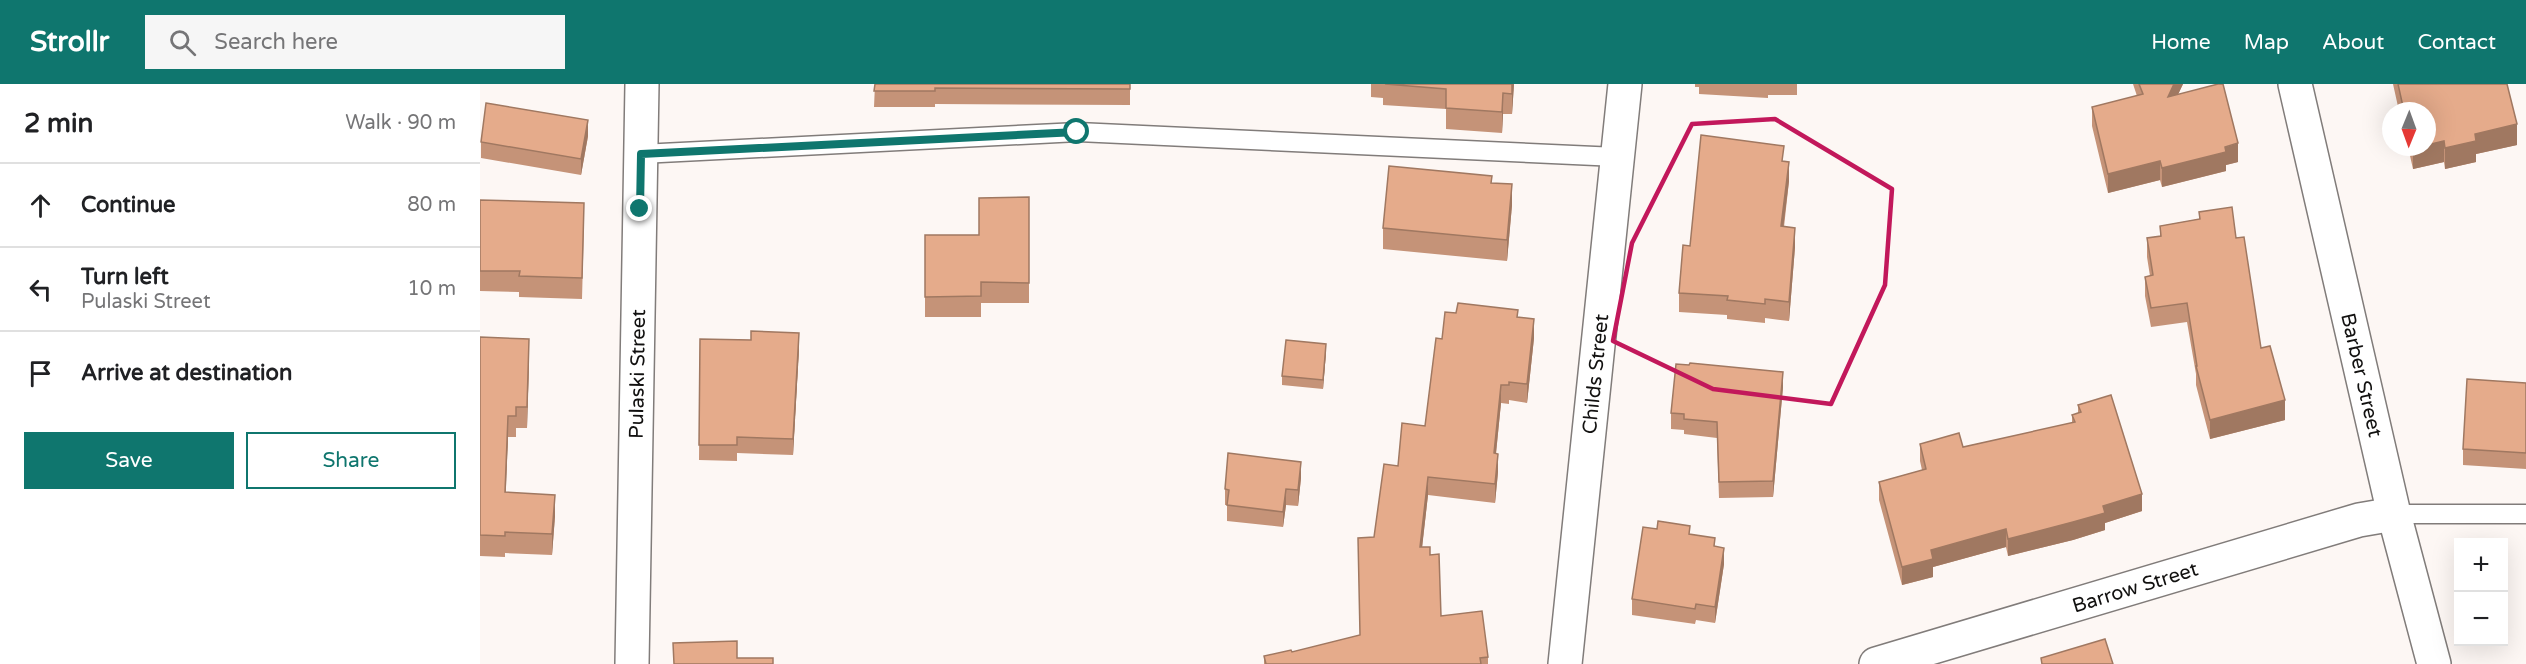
<!DOCTYPE html>
<html lang="en">
<head>
<meta charset="utf-8">
<style>
	body { margin:0; font-family:"Varela Round",sans-serif; background:#f6f6f6; color:#202124 }
	.controls { position:absolute; right:18px; bottom:18px; display:grid; overflow:hidden; border-radius:0px; box-shadow:0 6px 24px #0002 }
	.controls button { width:54px; height:54px; display:grid; place-items:center; padding:0; border:0; border-bottom:2px solid #e0e0e0; background:#fff; color:#202124; font:30px sans-serif }
	.compass { position:absolute; left:1902px; top:18px; width:54px; height:54px; border-radius:50%; background:#fff; box-shadow:0 6px 24px #0002; rotate:181deg }
	.stop { position:absolute; width:18px; height:18px; margin:-14px; border:4px solid #0f766e; border-radius:50%; background:#fff }
	.stop.end { background:#0f766e; border-color:#fff; box-shadow:0 2px 6px #0008 }
	.list { margin:0; padding:0; list-style:none }
	h2 { display:flex; justify-content:space-between; align-items:center; height:78px; margin:0; padding:0 24px; font-size:26px }
	h2 small { font-size:20px; font-weight:400; color:#757577 }
	.list li { display:grid; grid-template-columns:39px 1fr auto; gap:18px; align-items:center; box-sizing:border-box; height:84px; padding:0 24px; border-top:2px solid #e0e0e0 }
	.list b { display:block; font-size:22px; white-space:nowrap }
	.list p { margin:0; font-size:20px; white-space:nowrap; color:#757577 }
	.list em { font-size:20px; font-style:normal; color:#757577 }
	.actions { display:flex; gap:12px; padding:18px 24px }
	.actions a { flex:1; padding:14px 0; border:2px solid #0f766e; border-radius:0px; text-align:center; font-size:21px; color:#0f766e }
	.actions .main { background:#0f766e; color:#fff }
	.icon { flex:none; width:33px; height:33px; fill:none; stroke:currentColor; stroke-width:2; stroke-linecap:round; stroke-linejoin:round }
	.map { position:relative; flex:none; width:2046px; height:580px; overflow:hidden }
	header { display:flex; align-items:center; gap:36px; box-sizing:border-box; height:84px; padding:0 30px; background:#0f766e; color:#fff }
	header strong { font-size:28px }
	nav { display:flex; gap:33px; margin-inline-start:auto; font-size:21px }
	.search { width:420px; height:54px; background:#f6f6f6; display:flex; align-items:center; gap:15px; box-sizing:border-box; padding:0 21px; border-radius:0px; color:#757577; font-size:22px }
	main { display:flex }
	aside { flex:1; background:#fff }
	.map>svg:first-child { display:block }
</style>
</head>
<body>
<header>
<strong>Strollr</strong>
<div class="search"><svg class="icon" aria-label="search" viewBox="0 0 24 24"><circle cx="10" cy="10" r="6"/><path d="M15 15l6 6"/></svg>Search here</div>
<nav><a>Home</a><a>Map</a><a>About</a><a>Contact</a></nav>
</header>
<main>
<aside>
<h2>2 min<small>Walk · 90 m</small></h2>
<ul class="list">
<li><svg class="icon" aria-label="ahead" viewBox="0 0 24 24"><path d="M12 20V5M6 11l6-6 6 6"/></svg><div><b>Continue</b></div><em>80 m</em></li>
<li><svg class="icon" aria-label="left" viewBox="0 0 24 24"><path d="M17 20v-9H6M10 6l-5 5 5 5"/></svg><div><b>Turn left</b><p>Pulaski Street</p></div><em>10 m</em></li>
<li><svg class="icon" aria-label="arrive" viewBox="0 0 24 24"><path d="M6 21V4h12l-3 4 3 4H6"/></svg><div><b>Arrive at destination</b></div></li>
</ul>
<div class="actions"><a class="main">Save</a><a>Share</a></div>
</aside>
<div class="map">
<svg width="2046" height="580" viewBox="0 0 2046 580">
	<rect width="100%" height="100%" fill="#fdf7f4"/>
	<g fill="none" stroke-linecap="round" stroke-linejoin="round">
		<!-- lane casing -->
		<g stroke="#817c7a" stroke-width="21">
			<g id="lane">
				<polyline points="161,70 598,48 1137,73"/>
				<polyline points="1914,430 2046,430"/>
			</g>
		</g>
		<!-- street casing -->
		<g stroke="#817c7a" stroke-width="36">
			<g id="street">
				<polyline points="152,580 162,0"/>
				<polyline points="1085,580 1145,0"/>
				<polyline points="1396,580 1879,436 1914,430"/>
			</g>
		</g>
		<!-- secondary casing -->
		<g stroke="#817c7a" stroke-width="36">
			<polyline id="secondary" points="1815,0 1914,430 1954,580"/>
		</g>
		<!-- lane -->
		<use href="#lane" stroke="#fff" stroke-width="18"/>
		<!-- street -->
		<use href="#street" stroke="#fff" stroke-width="33"/>
		<!-- secondary -->
		<use href="#secondary" stroke="#fff" stroke-width="33"/>
	</g>
	<!-- wall -->
	<g fill="#c59378">
		<polygon points="395,0 650,0 650,21 455,20 455,23 394,23"/>
		<polygon points="891,0 1034,0 1032,30 1023,30 1022,49 966,45 966,25 903,21 903,14 891,13"/>
		<polygon points="1215,0 1317,0 1317,11 1288,11 1288,14 1219,10 1219,3 1215,3"/>
		<polygon points="1653,0 1703,0 1698,10 1758,78 1746,81 1746,87 1682,103 1680,96 1628,109 1612,42 1612,23 1657,12"/>
		<polygon points="1913,0 2027,0 2037,61 1996,70 1996,78 1965,85 1964,78 1933,85 1928,63 1947,63 1947,27 1919,27"/>
		<polygon points="108,52 101,91 1,74 1,58"/>
		<polygon points="1304,77 1309,97 1304,143 1315,163 1309,237 1285,234 1285,239 1247,235 1247,231 1199,228 1199,209 1210,162"/>
		<polygon points="1012,99 1032,121 1027,177 903,165 903,144"/>
		<polygon points="549,113 549,219 501,219 501,233 445,233 445,151 499,151"/>
		<polygon points="0,116 104,140 102,215 39,213 39,208 0,207"/>
		<polygon points="1719,128 1756,154 1781,264 1805,336 1730,355 1716,301 1716,290 1707,238 1671,243 1665,212 1665,193 1670,192 1667,173 1667,154 1680,152 1680,142 1719,135"/>
		<polygon points="976,229 1038,233 1054,254 1047,319 1029,316 1029,320 1021,319 1016,370 1018,388 1015,419 948,411 942,463 950,471 961,532 1008,573 1008,580 784,580 784,572 812,568 880,551 894,453 918,382 945,342 962,255"/>
		<polygon points="0,253 49,276 47,344 36,344 36,353 28,353 25,408 75,432 72,471 25,469 25,473 0,472"/>
		<polygon points="220,255 319,265 313,371 257,369 257,377 219,376"/>
		<polygon points="846,268 843,305 802,301 802,292"/>
		<polygon points="2046,299 2046,385 1983,381 1983,365"/>
		<polygon points="1303,303 1293,413 1239,414 1237,354 1204,350 1204,346 1191,345 1191,329"/>
		<polygon points="1598,321 1662,427 1625,439 1625,446 1593,456 1528,472 1526,463 1453,483 1453,493 1422,501 1399,416 1399,398 1442,386 1440,377 1440,360 1483,363 1592,339 1592,331 1598,329"/>
		<polygon points="821,394 818,422 806,421 803,443 747,437 747,421 745,421 745,405"/>
		<polygon points="1210,450 1235,462 1244,480 1235,539 1216,536 1215,540 1152,531 1152,515"/>
	</g>
	<!-- shaded-wall -->
	<g fill="#a07861">
		<polygon points="1032,0 1034,0 1032,30"/>
		<polygon points="1694,0 1703,0 1688,32 1688,13"/>
		<polygon points="1023,9 1023,30 1022,49 1022,28"/>
		<polygon points="108,36 108,52 101,91 101,75"/>
		<polygon points="2037,40 2037,61 1996,70 1996,78 1965,85 1965,64 1995,50"/>
		<polygon points="1964,57 1964,78 1933,85 1933,64 1947,63 1947,61"/>
		<polygon points="1758,59 1758,78 1746,81 1746,87 1682,103 1682,84"/>
		<polygon points="1680,77 1680,96 1628,109 1628,90"/>
		<polygon points="1309,78 1309,97 1301,161 1301,142"/>
		<polygon points="1032,100 1032,121 1027,177 1027,156"/>
		<polygon points="1315,144 1315,163 1309,237 1309,218"/>
		<polygon points="1054,235 1054,254 1047,319 1047,300"/>
		<polygon points="319,249 319,265 313,371 313,355"/>
		<polygon points="49,255 49,276 47,344 47,323"/>
		<polygon points="846,260 846,268 843,305 843,296"/>
		<polygon points="1303,288 1303,303 1293,413 1293,397"/>
		<polygon points="1021,301 1021,319 1014,388 1014,369"/>
		<polygon points="1805,316 1805,336 1730,355 1730,336"/>
		<polygon points="28,332 28,353 25,429 25,408"/>
		<polygon points="1018,370 1018,388 1015,419 1015,400"/>
		<polygon points="821,378 821,394 818,422 818,406"/>
		<polygon points="948,393 948,411 940,482 940,463"/>
		<polygon points="806,405 806,421 803,443 803,428"/>
		<polygon points="1662,410 1662,427 1625,439 1625,446 1593,456 1528,472 1528,455 1623,422"/>
		<polygon points="75,411 75,432 72,471 72,450"/>
		<polygon points="1526,445 1526,463 1453,483 1453,493 1422,501 1422,483 1451,466"/>
		<polygon points="1244,464 1244,480 1235,539 1235,523"/>
	</g>
	<!-- building -->
	<g fill="#e5ab8b" stroke="#a07861" stroke-width="1.5">
		<polygon points="395,0 650,0 650,5 455,4 455,7 394,7"/>
		<polygon points="905,0 1032,0 1032,10 1023,9 1022,28 966,24 966,5"/>
		<polygon points="1659,0 1694,0 1688,13 1738,0 1743,0 1758,59 1745,63 1746,68 1682,84 1680,77 1628,90 1612,23 1663,10"/>
		<polygon points="1918,0 2027,0 2037,40 1995,50 1996,57 1965,64 1964,57 1947,61 1947,27 1924,27"/>
		<polygon points="6,19 108,36 101,75 1,58"/>
		<polygon points="1221,51 1304,62 1302,77 1309,78 1301,142 1315,144 1309,218 1285,215 1285,220 1247,216 1248,212 1199,209 1203,161 1210,162"/>
		<polygon points="909,82 1012,92 1011,99 1032,100 1027,156 903,144"/>
		<polygon points="549,113 549,199 501,198 501,212 445,213 445,151 499,151 499,114"/>
		<polygon points="0,116 104,119 102,194 39,192 40,187 0,187"/>
		<polygon points="1752,123 1756,154 1764,153 1781,264 1790,262 1805,316 1730,336 1716,282 1717,282 1707,219 1671,224 1665,193 1673,191 1667,154 1681,152 1680,142 1720,135 1719,128"/>
		<polygon points="978,219 1038,226 1037,233 1054,235 1047,300 1029,298 1029,301 1021,301 1014,369 1018,370 1015,400 948,393 940,463 950,463 950,471 959,470 961,532 1002,527 1008,573 1000,574 1001,580 786,580 784,572 811,566 812,568 880,551 878,454 894,453 904,380 918,382 922,339 945,342 956,254 962,255 965,228 976,229"/>
		<polygon points="271,247 319,249 313,355 257,353 257,361 219,361 220,255 271,256"/>
		<polygon points="0,253 49,255 47,323 36,323 36,332 28,332 25,408 75,411 72,450 25,448 25,452 0,451"/>
		<polygon points="806,256 846,260 843,296 802,292"/>
		<polygon points="1210,279 1303,288 1293,397 1239,398 1237,338 1204,335 1204,330 1191,329 1196,280 1209,281"/>
		<polygon points="1987,295 2046,299 2046,369 1983,365"/>
		<polygon points="1631,311 1662,410 1623,422 1625,429 1593,438 1528,455 1526,445 1451,466 1453,475 1422,483 1399,398 1446,385 1440,360 1479,349 1483,363 1595,338 1592,331 1601,328 1598,321"/>
		<polygon points="748,369 821,378 818,406 806,405 803,428 747,421 749,406 745,405"/>
		<polygon points="1178,437 1210,442 1209,450 1235,454 1234,462 1244,464 1235,523 1216,520 1215,525 1152,515 1163,443 1177,445"/>
		<polygon points="1625,555 1633,580 1562,580 1561,574"/>
		<polygon points="257,557 257,574 293,574 293,580 194,580 193,559"/>
	</g>
	<g fill="none" stroke-linecap="round" stroke-linejoin="round">
		<!-- route -->
		<polyline stroke="#0f766e" stroke-width="8" points="160,125 161,70 597,48"/>
	</g>
	<!-- marked area -->
	<path fill="none" stroke="#c2185b" stroke-width="4.5" stroke-linejoin="round" d="M1295 35 1412 105 1405 201 1351 320 1233 305 1133 257 1152 159 1212 40Z"/>
	<g text-anchor="middle" stroke-width="6" stroke-linejoin="round" paint-order="stroke">
		<!-- street labels -->
		<g font-size="20" fill="#121110" stroke="#fff">
			<text transform="translate(157 290) rotate(-89)" y="7">Pulaski Street</text>
			<text transform="translate(1115 290) rotate(-84)" y="7">Childs Street</text>
			<text transform="translate(1882 291) rotate(77)" y="7">Barber Street</text>
			<text transform="translate(1655 503) rotate(-17)" y="7">Barrow Street</text>
		</g>
	</g>
</svg>
<div class="controls">
<button>+</button>
<button>−</button>
</div>
<svg class="compass" viewBox="-18 -18 36 36"><path d="M0-13l5 13h-10z" fill="#e53935"/><path d="M0 13l5-13h-10z" fill="#757577"/></svg>
<div class="stop" style="left:597px;top:48px"></div>
<div class="stop end" style="left:160px;top:125px"></div>
</div>
</main>
</body>
</html>
